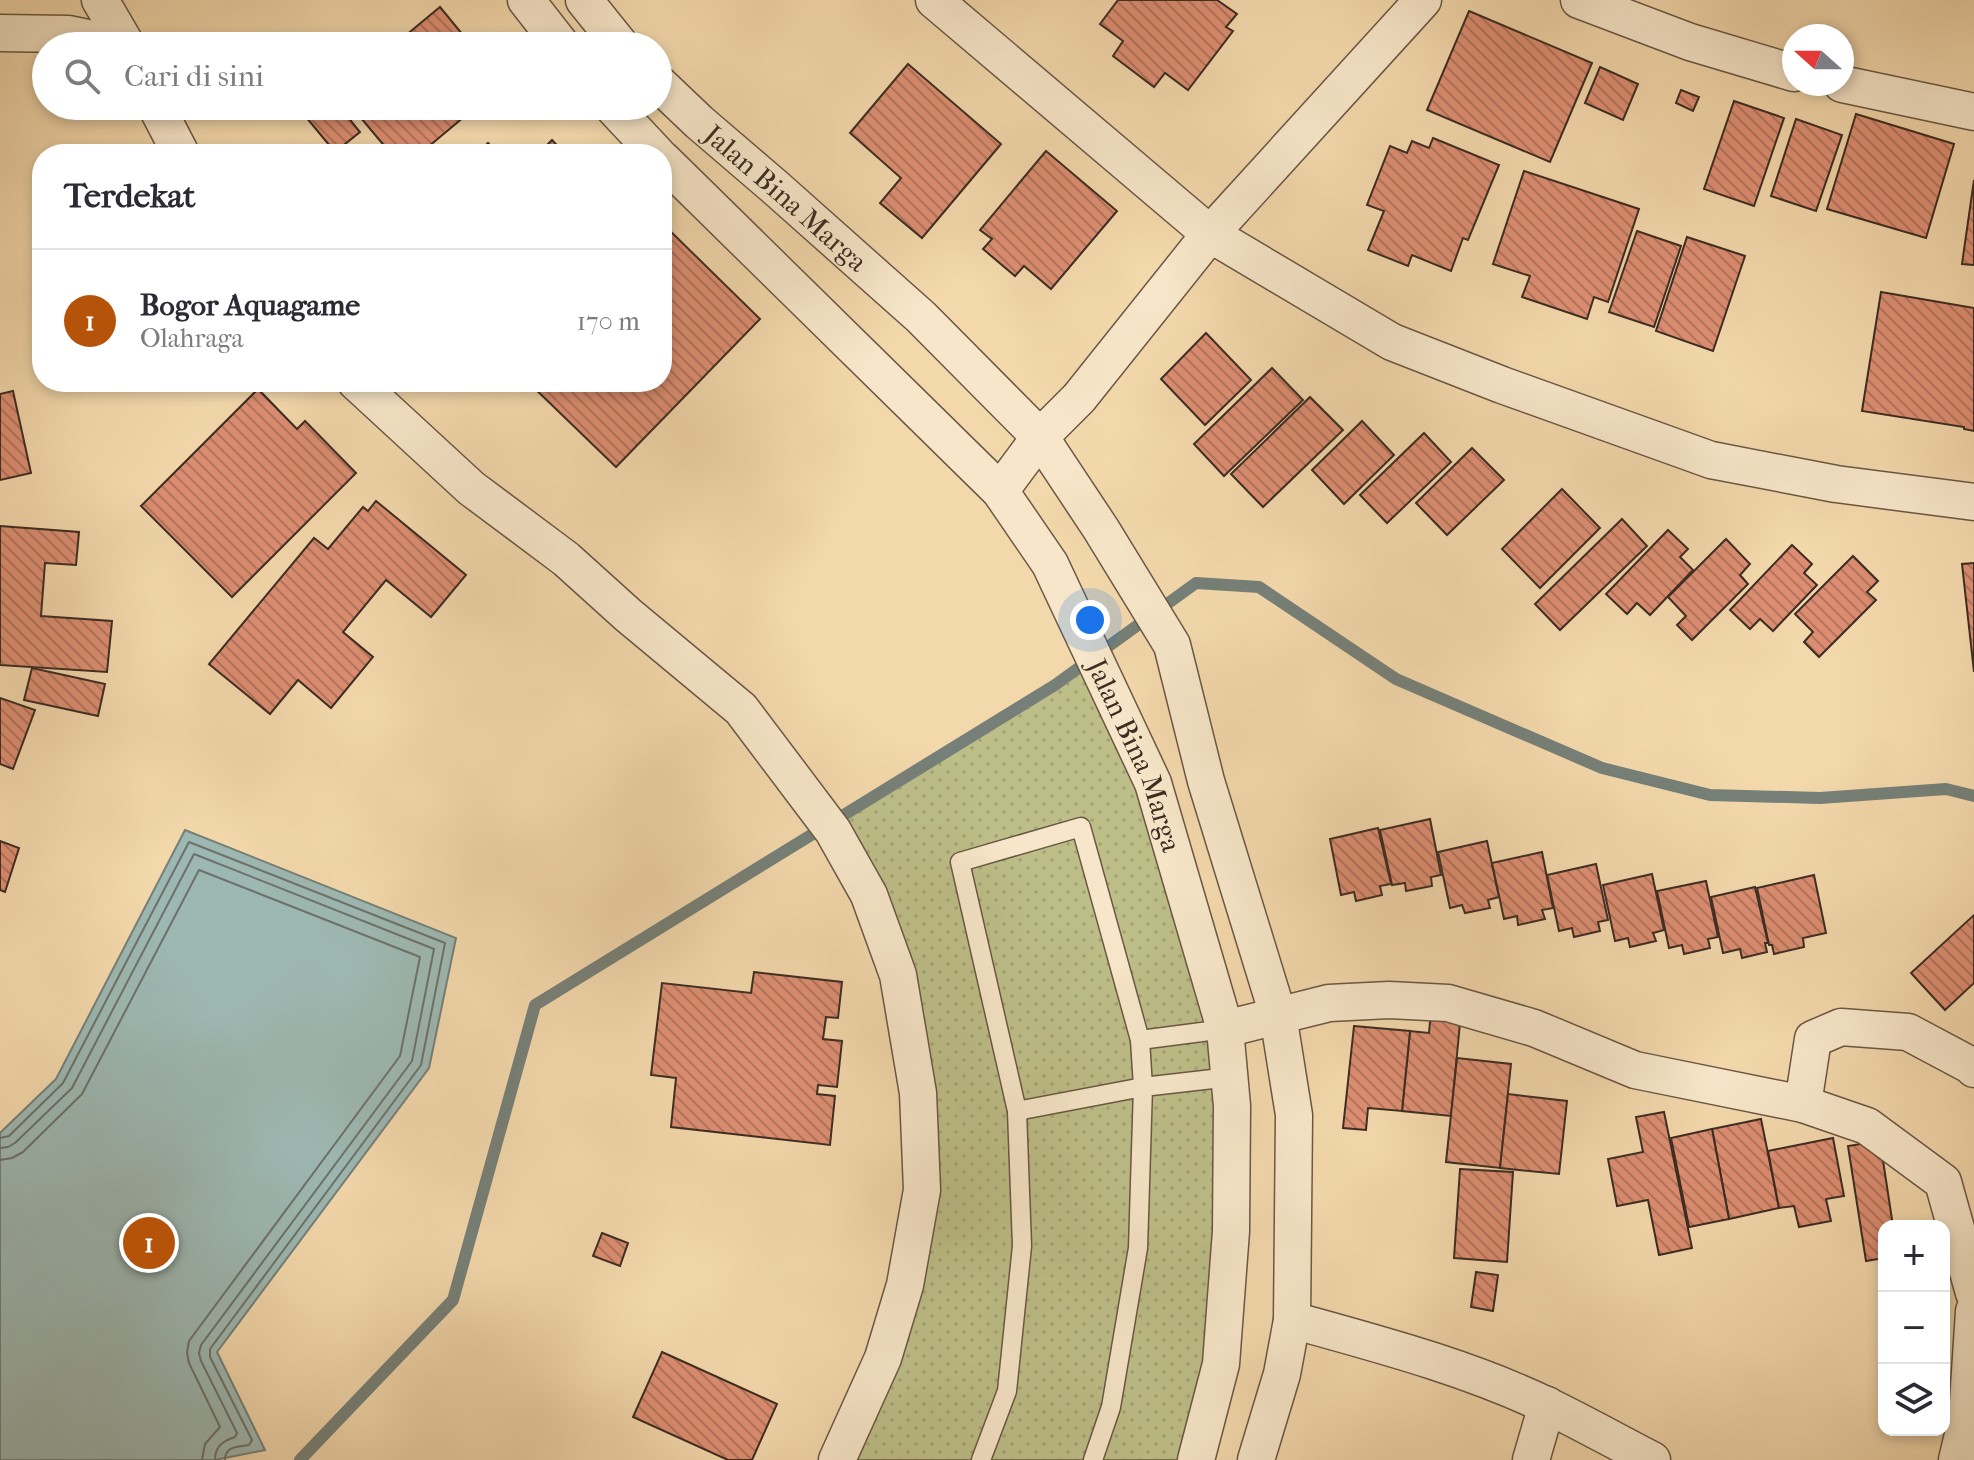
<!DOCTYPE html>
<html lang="id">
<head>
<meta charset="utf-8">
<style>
	body { margin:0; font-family:"IM FELL French Canon",serif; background:#f2f2f3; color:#2b2b33 }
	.controls { position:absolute; right:24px; bottom:24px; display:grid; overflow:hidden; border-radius:16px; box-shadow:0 4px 12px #0003 }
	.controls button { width:72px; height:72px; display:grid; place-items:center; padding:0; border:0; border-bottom:2px solid #e1e1e2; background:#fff; color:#2b2b33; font:40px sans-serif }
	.compass { position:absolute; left:1782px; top:24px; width:72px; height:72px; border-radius:50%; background:#fff; box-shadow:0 4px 12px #0003; rotate:291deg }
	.you { position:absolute; left:1090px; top:620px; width:28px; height:28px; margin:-20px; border:6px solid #fff; border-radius:50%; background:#1a73e8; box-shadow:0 0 0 12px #1a73e833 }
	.badge { display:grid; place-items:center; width:52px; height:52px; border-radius:50%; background:#b45309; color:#fff; font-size:26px; font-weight:700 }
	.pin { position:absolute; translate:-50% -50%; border:4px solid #fff; box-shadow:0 2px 8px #0006 }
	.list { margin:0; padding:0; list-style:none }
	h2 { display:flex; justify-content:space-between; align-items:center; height:104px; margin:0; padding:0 32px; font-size:34px }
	h2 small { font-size:26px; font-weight:400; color:#7c7c81 }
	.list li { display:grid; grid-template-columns:52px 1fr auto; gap:24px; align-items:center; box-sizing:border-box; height:144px; padding:0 32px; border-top:2px solid #e1e1e2 }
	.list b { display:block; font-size:30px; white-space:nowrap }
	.list p { margin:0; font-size:26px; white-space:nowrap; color:#7c7c81 }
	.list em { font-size:26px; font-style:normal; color:#7c7c81 }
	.icon { flex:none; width:44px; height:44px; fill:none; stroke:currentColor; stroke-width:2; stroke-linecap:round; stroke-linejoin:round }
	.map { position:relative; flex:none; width:1974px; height:1460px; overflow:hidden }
	.search { position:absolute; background:#fff; box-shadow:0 4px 12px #0003; left:32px; top:32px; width:640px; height:88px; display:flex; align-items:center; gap:20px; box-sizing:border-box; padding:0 28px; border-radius:44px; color:#7c7c81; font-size:30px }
	.panel { position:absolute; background:#fff; box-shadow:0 4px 12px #0003; left:32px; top:144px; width:640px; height:248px; border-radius:32px }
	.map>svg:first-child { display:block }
</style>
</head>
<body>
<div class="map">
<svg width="1974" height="1460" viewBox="0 0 1974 1460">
	<defs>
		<pattern id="green-dots" width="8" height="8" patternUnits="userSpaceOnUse" patternTransform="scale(2)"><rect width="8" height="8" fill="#bdbe88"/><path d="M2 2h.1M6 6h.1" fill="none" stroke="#a3a375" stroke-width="1.8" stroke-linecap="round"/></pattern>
		<pattern id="building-back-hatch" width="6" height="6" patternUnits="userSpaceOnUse" patternTransform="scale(2)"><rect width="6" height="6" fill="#dd8e72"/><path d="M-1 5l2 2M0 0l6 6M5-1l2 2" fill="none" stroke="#b4745d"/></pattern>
	</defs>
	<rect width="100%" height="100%" fill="#f3d8ac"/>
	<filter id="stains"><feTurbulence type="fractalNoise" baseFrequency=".0025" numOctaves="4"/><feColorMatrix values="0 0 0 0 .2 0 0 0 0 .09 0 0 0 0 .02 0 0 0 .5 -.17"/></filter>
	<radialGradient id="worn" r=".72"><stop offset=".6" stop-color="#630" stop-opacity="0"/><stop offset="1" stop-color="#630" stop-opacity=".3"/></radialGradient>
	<!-- green -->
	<polygon fill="url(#green-dots)" stroke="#7c7555" stroke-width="2" points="1089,660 1153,783 1230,1077 1196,1460 837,1460 922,1190 898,975 827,824"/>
	<!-- water -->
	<polygon fill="#9db8b2" stroke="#768078" stroke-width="2" points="185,830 456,938 429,1068 217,1352 265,1450 215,1460 0,1460 0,1133 56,1079"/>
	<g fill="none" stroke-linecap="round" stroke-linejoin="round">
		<!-- shore -->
		<g stroke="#6c726a" stroke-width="2">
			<path d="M0 1138 9 1136 63 1083 189 842 445 943 421 1065 210 1349V1357L252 1440 249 1445C238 1447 225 1446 225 1460"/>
			<path d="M0 1148 8 1147 15 1143 72 1088 194 854 434 949 412 1061 201 1345 199 1353 201 1361 237 1433 235 1437C223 1441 215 1446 215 1460"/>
			<polyline points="0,1160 12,1158 23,1152 82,1094 199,870 420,957 400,1056 189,1341 187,1353 189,1363 220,1427 205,1444 202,1460"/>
		</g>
		<!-- stream -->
		<polyline stroke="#768078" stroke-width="12" points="300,1460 453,1300 535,1005 1055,685 1196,583 1259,587 1396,679 1602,768 1710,795 1820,798 1946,789 1974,796"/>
	</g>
	<!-- building -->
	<g fill="url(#building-back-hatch)" stroke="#3c2c22" stroke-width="2">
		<polygon points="1118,0 1217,0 1237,14 1226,27 1233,31 1188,90 1165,73 1154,87 1113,56 1123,41 1100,24"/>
		<polygon points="440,7 472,46 393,46"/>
		<polygon points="1469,11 1592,63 1550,162 1427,110"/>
		<polygon points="908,64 1001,144 922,238 880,203 901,178 850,133"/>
		<polygon points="1600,67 1638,84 1623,120 1585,103"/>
		<polygon points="1681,90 1699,97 1693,111 1676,103"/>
		<polygon points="1734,101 1784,118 1754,206 1704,189"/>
		<polygon points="318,106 339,106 360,132 335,152 305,116"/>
		<polygon points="351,106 477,106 428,147 434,154 391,154"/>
		<polygon points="1856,114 1954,144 1926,238 1827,209"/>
		<polygon points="1796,119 1842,135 1816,211 1771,196"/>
		<polygon points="1433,138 1499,165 1468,240 1463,238 1451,271 1412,255 1408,266 1368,250 1384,211 1367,205 1390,146 1407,153 1412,141 1429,148"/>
		<polygon points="552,140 565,154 538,154"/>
		<polygon points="488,143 499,154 477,154"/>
		<polygon points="1046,151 1117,211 1051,289 1024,266 1015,276 983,249 992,239 980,230"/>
		<polygon points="1524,171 1639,209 1608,302 1594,297 1587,319 1522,297 1530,276 1493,264"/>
		<polygon points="1974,180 1974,265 1962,264"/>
		<polygon points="662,223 760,319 616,467 528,382 662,382"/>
		<polygon points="1637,231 1681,246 1654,327 1609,312"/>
		<polygon points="1687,237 1745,256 1713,351 1656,331"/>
		<polygon points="1881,292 1974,308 1974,431 1964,429 1964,427 1862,411"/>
		<polygon points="1206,333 1251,380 1205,425 1161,379"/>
		<polygon points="1272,368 1303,400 1224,476 1194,444"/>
		<polygon points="258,389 297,429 305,421 356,473 232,597 141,506"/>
		<polygon points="13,391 31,473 0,480 0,394"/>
		<polygon points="1310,397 1343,430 1263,507 1231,474"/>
		<polygon points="1362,421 1394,455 1344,504 1312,470"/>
		<polygon points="1424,433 1451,462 1387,523 1360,495"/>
		<polygon points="1472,448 1504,480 1447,535 1416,503"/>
		<polygon points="1562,489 1600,528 1540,588 1502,549"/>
		<polygon points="376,501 466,575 431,617 386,580 343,632 373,657 331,708 298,680 270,714 209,664 314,538 328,549 363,507 368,511"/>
		<polygon points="1622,519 1647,546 1560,630 1535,604"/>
		<polygon points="0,526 79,532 76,565 45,563 41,616 112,621 107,672 0,665"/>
		<polygon points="1668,530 1688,549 1680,557 1693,570 1650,615 1637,603 1627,614 1606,594"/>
		<polygon points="1726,539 1750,564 1740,575 1748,584 1692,640 1677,625 1686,616 1668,597"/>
		<polygon points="1792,545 1812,564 1804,573 1817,585 1773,631 1760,619 1750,629 1730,610"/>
		<polygon points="1853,556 1878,581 1867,592 1876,600 1819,657 1804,642 1813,632 1795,614"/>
		<polygon points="1974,563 1974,672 1962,564"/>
		<polygon points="32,668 105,684 98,716 24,700"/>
		<polygon points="0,698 35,710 13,769 0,764"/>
		<polygon points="1430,819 1441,875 1431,877 1432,886 1406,891 1405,883 1392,885 1380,830"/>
		<polygon points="1378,828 1391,884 1380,886 1382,895 1356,901 1354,892 1341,895 1330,839"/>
		<polygon points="0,841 19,848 5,892 0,890"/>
		<polygon points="1487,841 1499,897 1488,900 1490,908 1465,913 1462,905 1450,908 1438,852"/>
		<polygon points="1542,852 1553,908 1542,910 1545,919 1518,925 1517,916 1504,919 1492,863"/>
		<polygon points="1596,864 1608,920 1598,922 1600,931 1574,937 1572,928 1559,931 1547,875"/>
		<polygon points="1652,874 1664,930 1653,933 1656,941 1630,947 1628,938 1615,941 1603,885"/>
		<polygon points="1814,875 1826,933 1803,938 1804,947 1774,954 1772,945 1769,945 1757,888"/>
		<polygon points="1706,881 1718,937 1708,939 1710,948 1684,954 1682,945 1669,948 1657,891"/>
		<polygon points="1755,887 1768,943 1765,943 1767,952 1742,958 1740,949 1723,953 1711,897"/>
		<polygon points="1974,915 1974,983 1945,1010 1911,973"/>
		<polygon points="754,972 842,982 838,1018 826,1017 823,1039 842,1041 837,1087 818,1085 817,1094 835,1096 830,1145 671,1127 676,1078 651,1075 662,983 751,993"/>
		<polygon points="1431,1011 1461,1013 1451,1116 1402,1111 1410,1031 1429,1033"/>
		<polygon points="1354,1026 1410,1031 1402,1111 1368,1108 1366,1130 1343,1128"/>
		<polygon points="1457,1058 1511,1064 1500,1168 1446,1162"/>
		<polygon points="1508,1094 1567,1101 1559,1174 1500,1168"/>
		<polygon points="1664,1112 1692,1248 1659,1255 1648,1200 1617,1206 1608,1159 1643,1152 1636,1117"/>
		<polygon points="1761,1119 1779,1208 1729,1219 1712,1129"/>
		<polygon points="1712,1129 1729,1219 1689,1227 1671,1138"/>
		<polygon points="1833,1138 1844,1196 1826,1199 1831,1221 1799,1227 1794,1206 1779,1208 1768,1151"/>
		<polygon points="1880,1141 1893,1226 1884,1226 1884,1258 1866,1261 1848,1146"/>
		<polygon points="1460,1169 1513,1172 1507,1262 1454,1258"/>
		<polygon points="602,1233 628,1243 620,1266 593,1256"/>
		<polygon points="1476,1272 1498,1275 1493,1311 1471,1307"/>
		<polygon points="662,1352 777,1404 752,1460 728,1460 633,1417"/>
	</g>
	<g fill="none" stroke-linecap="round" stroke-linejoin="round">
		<!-- lane casing -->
		<g stroke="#6a5744" stroke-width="21">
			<g id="lane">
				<polyline points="1140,1040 1225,1029"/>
				<polyline points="981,1460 1007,1391 1022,1246 1017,1111"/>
				<polyline points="1093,1460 1111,1407 1138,1248 1143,1087 1140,1040 1081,827 960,862 1017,1111 1143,1087 1230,1077"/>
			</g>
		</g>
		<!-- street casing -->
		<g stroke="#6a5744" stroke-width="39">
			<g id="street">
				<polyline points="100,0 127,46"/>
				<polyline points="526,0 562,46"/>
				<polyline points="584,0 621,46"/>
				<polyline points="934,0 1210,234 1392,342 1502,385 1711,460 1836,484 1974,502"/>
				<polyline points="1579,0 1690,42 1794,73"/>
				<polyline points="0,33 69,34 126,46"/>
				<path id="s1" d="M658 83 699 122 776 188 921 317 1040 437 1101 529 1172 645 1206 781 1278 1015 1294 1115 1292 1320 1282 1374 1256 1460"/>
				<polyline points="1842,84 1974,112"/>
				<polyline points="156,106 181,154"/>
				<polyline points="612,106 657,154"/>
				<path id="s2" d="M662 159 1000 491 1050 564 1153 783 1225 1029 1232 1106 1231 1231 1221 1364 1196 1460"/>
				<polyline points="356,382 471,488 566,559 628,615 741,709 833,831 869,895 898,975 918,1093 922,1190 905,1285 883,1358 837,1460"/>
				<polyline points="1000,491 1040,437 1079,398 1210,234 1423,0"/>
				<polyline points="1225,1029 1329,1003 1389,1000 1448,1003 1534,1028 1635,1070 1803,1104 1867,1126 1943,1182 1974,1293"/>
				<polyline points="1803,1104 1813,1039 1841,1027 1908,1032 1970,1065 1974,1069"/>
				<path d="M1292 1320C1378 1344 1467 1367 1548 1406 1583 1423 1617 1442 1652 1460"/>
				<polyline points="1531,1460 1547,1405"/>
				<polyline points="1957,1460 1967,1418 1974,1311"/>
			</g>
		</g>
		<!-- lane -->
		<use href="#lane" stroke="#f7e6c9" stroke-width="18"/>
		<!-- street -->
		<use href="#street" stroke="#f7e6c9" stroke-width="36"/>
	</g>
	<g text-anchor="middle" stroke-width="8" stroke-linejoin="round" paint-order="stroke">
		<!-- street labels -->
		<g font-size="28" fill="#3c2c22" stroke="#f7e6c9">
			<text dy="10" stroke="none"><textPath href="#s1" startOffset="172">Jalan Bina Marga</textPath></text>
			<text dy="10" stroke="none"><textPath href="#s2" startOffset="772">Jalan Bina Marga</textPath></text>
		</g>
	</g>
	<rect width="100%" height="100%" filter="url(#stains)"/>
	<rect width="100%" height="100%" fill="url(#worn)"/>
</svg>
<div class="controls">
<button>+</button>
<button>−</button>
<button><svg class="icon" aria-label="layers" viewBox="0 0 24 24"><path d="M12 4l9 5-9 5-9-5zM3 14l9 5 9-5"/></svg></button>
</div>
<svg class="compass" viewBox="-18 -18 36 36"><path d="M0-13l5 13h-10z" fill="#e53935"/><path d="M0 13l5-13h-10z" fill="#7c7c81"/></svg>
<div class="you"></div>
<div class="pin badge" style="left:149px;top:1243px">1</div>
<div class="search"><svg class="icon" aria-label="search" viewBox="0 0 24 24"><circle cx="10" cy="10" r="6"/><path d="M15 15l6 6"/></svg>Cari di sini</div>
<section class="panel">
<h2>Terdekat<small></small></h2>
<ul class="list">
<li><span class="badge">1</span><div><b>Bogor Aquagame</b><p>Olahraga</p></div><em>170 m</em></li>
</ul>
</section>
</div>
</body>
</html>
